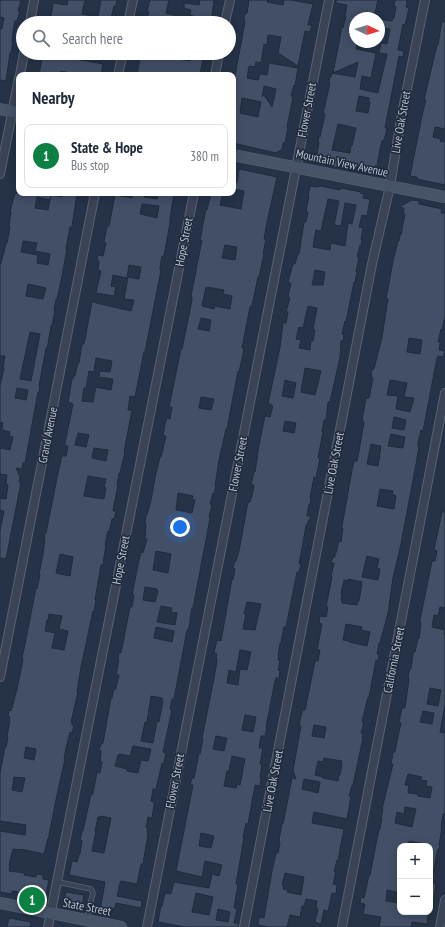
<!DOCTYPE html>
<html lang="en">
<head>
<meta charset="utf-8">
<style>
	body { margin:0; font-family:"PT Sans Narrow",sans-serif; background:#f6f6f7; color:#1f2937 }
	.controls { position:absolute; right:12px; bottom:12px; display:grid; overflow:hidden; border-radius:8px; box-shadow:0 2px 10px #0003 }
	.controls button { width:36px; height:36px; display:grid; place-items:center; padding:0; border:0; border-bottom:1px solid #e0e1e3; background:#fff; color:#1f2937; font:20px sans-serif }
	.compass { position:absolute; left:349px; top:12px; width:36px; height:36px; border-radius:50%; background:#fff; box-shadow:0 2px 10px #0003; rotate:94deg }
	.you { position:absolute; left:180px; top:527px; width:14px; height:14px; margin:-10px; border:3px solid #fff; border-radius:50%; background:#1a73e8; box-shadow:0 0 0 6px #1a73e833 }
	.badge { display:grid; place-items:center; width:26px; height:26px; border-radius:50%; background:#0b8043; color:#fff; font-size:13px; font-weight:700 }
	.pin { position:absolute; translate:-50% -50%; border:2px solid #fff; box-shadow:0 1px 4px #0006 }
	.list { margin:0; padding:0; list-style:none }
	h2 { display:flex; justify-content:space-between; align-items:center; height:52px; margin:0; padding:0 16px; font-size:17px }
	h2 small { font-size:13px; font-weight:400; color:#747a83 }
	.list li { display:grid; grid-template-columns:26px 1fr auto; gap:12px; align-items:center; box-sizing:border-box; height:64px; margin:0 8px 8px; padding:0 8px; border:1px solid #e0e1e3; border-radius:8px }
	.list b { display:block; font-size:15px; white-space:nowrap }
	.list p { margin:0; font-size:13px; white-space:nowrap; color:#747a83 }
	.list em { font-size:13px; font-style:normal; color:#747a83 }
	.icon { flex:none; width:22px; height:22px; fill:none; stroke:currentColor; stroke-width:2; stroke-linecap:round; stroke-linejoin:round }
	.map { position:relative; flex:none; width:445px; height:927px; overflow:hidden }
	.search { position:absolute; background:#fff; box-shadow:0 2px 10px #0003; left:16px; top:16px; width:220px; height:44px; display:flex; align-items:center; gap:10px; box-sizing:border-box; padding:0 14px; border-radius:22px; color:#747a83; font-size:15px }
	.panel { position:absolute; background:#fff; box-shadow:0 2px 10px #0003; left:16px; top:72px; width:220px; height:124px; border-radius:8px }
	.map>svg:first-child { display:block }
</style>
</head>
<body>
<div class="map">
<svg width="445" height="927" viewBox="0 0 445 927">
	<rect width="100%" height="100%" fill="#253247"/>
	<!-- building -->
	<g fill="#424f67" stroke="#202b3d" fill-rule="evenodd">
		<polygon points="0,0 21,0 18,11 20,11 17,21 15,21 13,32 12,41 13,41 11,53 10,53 6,81 0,80 0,29 2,29 4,18 0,17"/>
		<polygon points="68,0 85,0 82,14 92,16 91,22 68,18 67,23 50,23 53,3 67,5"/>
		<polygon points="101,0 117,0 116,6 114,6 110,23 97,21"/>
		<polygon points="150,0 169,0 166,13 177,16 176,18 178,18 177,23 146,23 149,12 147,11"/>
		<polygon points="200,0 214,0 211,23 195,23 196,17 190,15 191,10 184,8 184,3 199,5"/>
		<path d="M249 0H268L267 2 283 5 284 0H291L313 4 308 25H312L310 32 305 31 298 66 278 53 281 37 268 35 267 45 264 44 262 57 261 63 256 62 255 67 249 66 247 78 258 80 260 74 267 75 269 63 298 68 295 86 294 85 291 96 293 97 287 127 288 128 285 143H283L282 149 276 153 233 143V81H234L245 22 244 18V16L247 13ZM264 86 276 89 272 107 263 94 262 97ZM242 98 261 102 258 117 240 113Z"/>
		<path d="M336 0H378L375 13 365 12 364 18H355V43L357 44 356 49 376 53 371 78 362 76 360 89 378 93 387 54 379 53 381 43 387 44 390 29 379 27V19L392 21 393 18H394L396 7 394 6 395 0H407L406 7 409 8 405 25 403 24 398 50 404 51 403 57 399 56 385 128H387L385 137 383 141H382L380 149 377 166H375L374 171 339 164 338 168 333 167V164L316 161 319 142H318L319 136 320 137 325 114H323L330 83 329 82 330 77H331L332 73 355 77 358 62 333 73 342 27 343 28 346 16H345L347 5 336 3ZM359 96 369 98V101L370 102 368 113 356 111ZM338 124 356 128 352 146 351 145 350 153 332 150Z"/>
		<polygon points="442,21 445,22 445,129 435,127 433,137 441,139 440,141 445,142 445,185 417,179 417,177 410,176 423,111 426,100 424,100 437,45 438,45"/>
		<polygon points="43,53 66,53 65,57 103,64 101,75 74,75 74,74 61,71 61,75 39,75"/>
		<polygon points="141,53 162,53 162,54 179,57 178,59 190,61 192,53 204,53 200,75 137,75"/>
		<path d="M239 169 277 177 266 227V228L264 239H266L263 254H264L259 277H258L252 306H251L250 307 242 348H244L243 354 239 372 238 371 227 429H226L219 460 215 486H216L214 494 213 493 210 504 212 505 209 517 210 518 208 529 197 587 194 603 193 608H192L190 619V623L188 630H187L174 699H172L170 709 172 710 163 752 166 753 164 763H162L156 789H153L151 801 154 802V805L152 818 148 817 146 828H148L147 832 148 834 143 864H141L137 884 121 881 120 883 117 896 142 901 141 908 116 903 115 908H113L112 913 100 911 105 882 69 875 72 861 77 862 79 854H80L82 840H80L82 831H83L91 794H93L97 772 100 773 102 762H100L101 752V751L99 750 101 744H102L103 743 111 698H112L114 689H116V687L119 675H116L119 660 118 659 119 652 121 653 130 607H132L134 595H132L139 560 141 552 143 553 147 539H145L146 524 145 523 146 515H147L150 504 151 500 156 473 160 457H161L166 436 163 435 165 424 167 418 170 419 172 407H169L181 349H182L192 300V297L191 296 200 250 202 241 200 240 206 209 207 210 211 193H223L220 205 241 209 244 191 234 189 235 182 237 183ZM225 245 237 247 235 260 222 258ZM206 287 224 290 223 294 232 296 230 309 215 306 214 309 202 306ZM201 318 211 320 209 331 198 329ZM201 397 214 399 211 410 199 408ZM178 493 193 496 192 499 195 500 192 513 176 510ZM156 551 171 554 168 573 153 570ZM145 587 157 589V590L158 591 155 602 143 600ZM161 606 172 608 171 612 177 613 175 625 157 622ZM156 627 174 631 172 642 154 638ZM151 696 162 698V701H163L159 722 157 721 153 743 141 741 145 722H147ZM133 746 151 749 148 761 141 760 138 773 127 771V769L115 766 118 755 119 756V754L130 756ZM101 816 111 818 104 853 92 851 96 831H95L98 817H101Z"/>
		<path d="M310 186 316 187 320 186 340 190 341 188 361 192 360 193 364 194 363 198 370 199 367 216 362 215 359 227 363 228 361 240H362L361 246 360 245 357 257H359L356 272H357L355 282H354L346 322 345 321 342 334 344 335 343 341H341L340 357 330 402H328L326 420H324L322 432H323L318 458H320L316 478 314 477 310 498H311L310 504H309L307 516H311L306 526 299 564H301L299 572H297L286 627H284L281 643H280L278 655H279L278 660 280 661 278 670 280 671 279 678H276L275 681 266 727H267L265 736H261L259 748H263L260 764H262L260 778H261L260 786 255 785 248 824 246 823 243 838H244L236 884 238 885 234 908 237 909 234 923 239 924V927H185L158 922 161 906H162L165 893 171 894 174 882 209 888 212 874 219 876 222 865 205 861 202 877 176 871 193 785H190L192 778H194L199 753 200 754 203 739 202 738 214 678 217 661V659H216L217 654 214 653 217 640 221 641 232 579 233 580 235 569 233 568 235 561H236L239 551 248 502H250L252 496 254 485H251L254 472H255L259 445 265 416 270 417 273 406H271V404H268L269 399 280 347 283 323H286L288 312H286L290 298 288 296 291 284 290 283 288 282 290 275 293 264H295L298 253 299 254 304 222H306L308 212 306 211 309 196 308 195ZM328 199 339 201 334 225 341 226 345 203 356 205 355 210 352 224 348 223 345 246 331 243 330 250 313 247 316 230 321 231ZM315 270 325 272 323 285H312ZM308 306 317 308 313 330H315L313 341H311L310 350 299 348 301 340 296 339 299 327 303 328ZM305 368 321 371 315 395 301 392ZM285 380 296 383 293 398 282 396ZM285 421 296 423 294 433 283 431ZM247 602 261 604 255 630 243 629 246 614H244ZM240 650 251 652 247 670 240 669 238 685 227 683 229 670 236 672ZM245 715 256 717 253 732 242 730ZM216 736 227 738 224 751 213 749ZM232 756 245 759 240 785 237 784 236 788 224 786 227 771H229ZM201 833 214 836 211 848 199 846ZM196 893 213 897 209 915 192 912ZM218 909 230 912 228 922 216 920Z"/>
		<path d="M15 193H51L50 200 37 197 35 208 48 210 51 195 62 197 63 193H77L72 227H70L66 249H67L61 281 57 299H56L54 310H55L52 326H51L48 344 47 348H46L44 359 39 386H40L39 392H38L25 463H23L22 469 16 468 20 477 19 482 21 483 6 559 0 558V531L4 511 0 510V498L6 499 8 485 6 483 7 475 0 474V448L10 450 13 437 9 436 10 432 2 430 3 423 0 422V386L4 368 3 367 5 356H0V264H1L2 258 4 253 6 243H7L10 227 9 226 11 212H10ZM23 241 37 243 35 251 50 254 48 265 37 263 38 255 21 252ZM28 284 46 288 43 299 26 296ZM30 332 40 334 31 381 20 379ZM17 388 28 390 26 400 15 398Z"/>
		<path d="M133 193H145L144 197 157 199 159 193H174L170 219V223L164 256H162L160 267V270H161L145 352H144L135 397 130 396 128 410H132L124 452H125L120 473H119L117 485H118L113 510V511H116L114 519H112L109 532 108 531 107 534 105 545H106L104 557 103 565H101L95 600H96L94 612 93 611 81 667 77 692H78L71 722H72V725L74 726 72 733 70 732 66 748 64 759H65L58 790 49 835V839L48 838 44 854 21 849V850L13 849 9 865H10L9 871 25 873 24 875 36 877 37 874 43 875V879L49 880 46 894 28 891V892L25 891V893L12 891V894L0 892V831L25 835 26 825 0 821V773L5 747H6L8 737 7 736 10 721H9L10 717H8L9 710 11 711 12 708 17 689 23 660 22 657 24 649 36 588 37 589 40 575H39L43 554 45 539H44L45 533H46L59 468 62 456H66L68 446H65V443L73 404 68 402 72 379H73V376H75L78 363H79L82 344H84L92 302 131 311 134 300 124 299 128 277 139 279 141 267 129 265 127 278 113 275 111 286 116 287 114 296 96 293 101 271 98 270 99 261H97L98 255 103 256 106 243 104 242 107 226H109L115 195 132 198ZM142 204 159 206 157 218 140 214ZM96 358 112 361 110 372 100 371 99 377 113 379 111 390 96 387 93 402 82 401 84 388H86L89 371 94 372ZM78 433 89 435 86 447 75 445ZM94 448 108 450 106 461 92 458ZM88 476 106 479 104 487 106 488 104 499 84 496ZM60 554 73 557 70 576 56 573ZM49 614 62 616 59 629 68 631 64 650 52 648 55 633 45 631 47 620H48ZM26 747 36 749 34 760 24 758ZM14 777 25 778 22 792 12 790Z"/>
		<path d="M412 200 419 201V204L424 205 442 209 441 213H445V316L442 330 441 329 438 342H440V344L439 350 445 351 443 357 438 356 437 358 423 431 421 430 418 443V447H419L417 458V459L401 544 393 578 388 613 380 643H379L377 654H379L378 661 376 660 369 697H368L362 722H364L361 733 363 734 362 738H363L353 785H352L349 796H351L347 819 314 812 312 823 344 829 338 860H337L334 872H336L333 884 337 885 336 894 332 893 328 911 324 910 321 924 315 922 318 909H317V907L316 906 317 901 306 899 304 906H302L300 917 290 915 287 927H268L258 925 259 917 264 918 272 871 276 853H278L280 843 279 841 280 834 282 824H283L292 778 296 779 293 770 301 726 299 725 302 712 303 710H305L315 661H318L320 650H317L322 624 319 623 320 616 326 617 328 607H326L332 577H331L334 563H331L333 557H335V553H336L339 541 341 542 343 528H341L342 526 352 470 354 461H357L359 451 364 422 362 421 366 398H369L373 378H371L372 369H374L382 337 388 299H386L393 261 398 241H399L400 235H401L405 214 403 213 404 208 399 207ZM409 338 422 340 420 354 407 352ZM390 380 407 383 404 397 414 398 410 412 396 409 398 396 387 395ZM394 417 406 420 404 430 392 428ZM391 434 405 437 403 448 388 446ZM371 444 381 446 378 466 367 464ZM380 489 393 491 392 494 396 496 394 509 377 506ZM367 556 379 559 377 568 380 569 378 580 362 577ZM348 579 362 582 361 584H362L359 601H358L357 605 342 603V601L341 600 342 594 341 593 344 580 348 581ZM346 624 362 627 361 630 370 632 367 646 349 642V641L343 640ZM314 725 326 727 324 738 312 736ZM324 758 342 761 341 764H342L340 775H339L338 781 323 778V777L315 775 318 761 323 762ZM304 779 320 782 318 793 302 789ZM285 873 304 877 301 895 287 892 288 890 283 889 284 885H282Z"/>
		<path d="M442 512H445V608L440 607 438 616 434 615 432 627 445 630 444 634 445 635V705L440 732 445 733V814H443L441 827H442L439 845 440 847 438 849 437 853 433 874 430 873V846H425V844L409 841 408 846H400V893L387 890 386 901 400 903V912H423V913L427 914V916H428L427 924 412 922 411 927H379L381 917 363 914 365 904 360 903 361 897 364 898 369 875H370L379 829H380L382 818H381L383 809H382L393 764H391L393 752H395L397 741 401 723 399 722 402 708H405L409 679 408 676 410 669H411L413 654 414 652H415L418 638 419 639 421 623H420V620L432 561H435L437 551 434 550ZM430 688 441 690 438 706 427 704ZM423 711 434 713 432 724 420 722ZM408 774 422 777 421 780 427 781 426 786 432 787 430 798 418 796V794L408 793 409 785H405ZM405 807 416 809 412 827 395 823 397 812 404 814Z"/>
		<polygon points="430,883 436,884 433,903 430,903"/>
		<polygon points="66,892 84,895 82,907 67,904 64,900"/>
		<polygon points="9,918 31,922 30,927 7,927"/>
	</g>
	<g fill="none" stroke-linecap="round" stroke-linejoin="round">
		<!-- lane casing -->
		<g stroke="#586273" stroke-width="5.5">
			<polyline id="lane" points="58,882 91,889 93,893 86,920"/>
		</g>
		<!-- street casing -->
		<g stroke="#586273" stroke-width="10">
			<g id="street">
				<polyline points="30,23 34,0"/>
				<polyline points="128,23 133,0"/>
				<polyline points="225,23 230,0"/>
				<polyline points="20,75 24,53"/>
				<polyline points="118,75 123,53"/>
				<polyline points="215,75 219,53"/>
				<polyline points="0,174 19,78"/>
				<polyline points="0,677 95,193"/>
				<polyline points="48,927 194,193"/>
				<polyline points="147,927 329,0"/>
				<polyline points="244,927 372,264 390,186 401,119 425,0"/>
				<polyline points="342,927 445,393"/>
				<polyline points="440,927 445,900"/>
			</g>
		</g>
		<!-- secondary casing -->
		<g stroke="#586273" stroke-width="12">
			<g id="secondary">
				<polyline points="0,109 19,113"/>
				<polyline points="233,155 445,197"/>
				<polyline points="0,903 121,927"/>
			</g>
		</g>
		<!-- lane -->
		<use href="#lane" stroke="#3a4456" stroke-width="4"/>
		<!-- street -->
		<use href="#street" stroke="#3a4456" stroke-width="8"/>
		<!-- secondary -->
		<use href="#secondary" stroke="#475369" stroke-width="11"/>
	</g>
	<g text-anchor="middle" stroke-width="3" stroke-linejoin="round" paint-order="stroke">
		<!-- street labels -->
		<g font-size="12" fill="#b8c0cf" stroke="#1e293b">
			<text transform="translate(307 110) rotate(-79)" y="4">Flower Street</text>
			<text transform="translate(401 122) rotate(-80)" y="4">Live Oak Street</text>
			<text transform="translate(342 163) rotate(12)" y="4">Mountain View Avenue</text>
			<text transform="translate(184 242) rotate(-79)" y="4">Hope Street</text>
			<text transform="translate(48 435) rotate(-79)" y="4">Grand Avenue</text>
			<text transform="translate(334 463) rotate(-79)" y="4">Live Oak Street</text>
			<text transform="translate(238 464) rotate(-79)" y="4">Flower Street</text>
			<text transform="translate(121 560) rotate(-79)" y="4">Hope Street</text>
			<text transform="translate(394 660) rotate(-79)" y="4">California Street</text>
			<text transform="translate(175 781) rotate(-79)" y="4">Flower Street</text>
			<text transform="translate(273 781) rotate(-79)" y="4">Live Oak Street</text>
			<text transform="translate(87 907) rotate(11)" y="4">State Street</text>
		</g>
	</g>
</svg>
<div class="controls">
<button>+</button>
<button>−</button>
</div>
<svg class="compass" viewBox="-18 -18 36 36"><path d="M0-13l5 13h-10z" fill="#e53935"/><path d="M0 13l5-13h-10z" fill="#747a83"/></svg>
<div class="you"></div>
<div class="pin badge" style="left:32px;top:900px">1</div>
<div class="search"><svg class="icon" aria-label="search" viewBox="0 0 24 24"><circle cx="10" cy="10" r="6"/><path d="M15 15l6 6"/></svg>Search here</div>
<section class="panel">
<h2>Nearby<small></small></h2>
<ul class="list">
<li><span class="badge">1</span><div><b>State &amp; Hope</b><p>Bus stop</p></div><em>380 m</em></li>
</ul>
</section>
</div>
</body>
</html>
